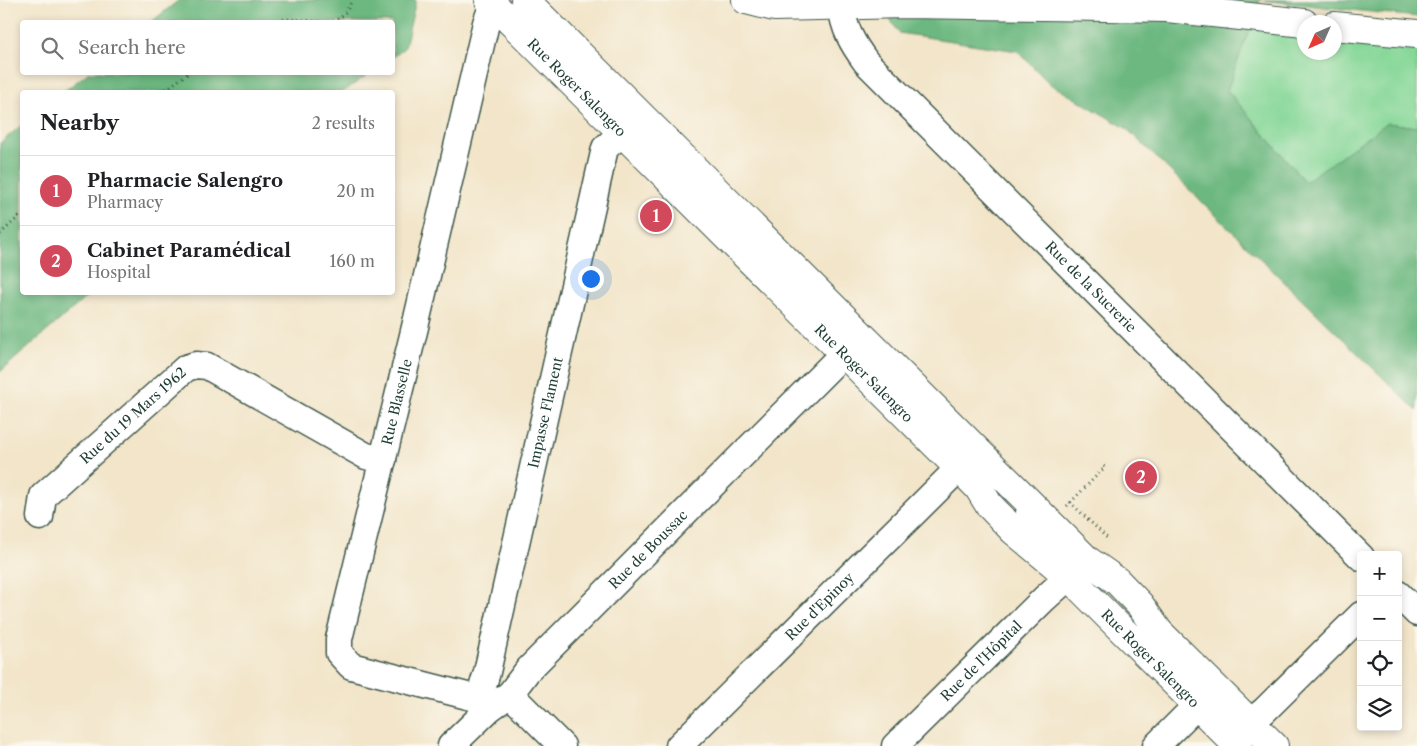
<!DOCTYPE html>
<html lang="en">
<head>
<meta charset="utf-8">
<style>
	body { margin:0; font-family:"Libre Caslon Text",serif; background:#f6f6f6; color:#202124 }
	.controls { position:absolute; right:15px; bottom:15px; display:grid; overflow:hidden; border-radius:5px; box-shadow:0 2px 8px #0003 }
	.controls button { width:45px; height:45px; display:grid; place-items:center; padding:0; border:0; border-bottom:1px solid #e0e0e0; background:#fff; color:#202124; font:25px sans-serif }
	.compass { position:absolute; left:1297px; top:15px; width:45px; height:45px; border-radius:50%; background:#fff; box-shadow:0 2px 8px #0003; rotate:225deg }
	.you { position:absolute; left:590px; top:278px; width:18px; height:18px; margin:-12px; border:4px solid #fff; border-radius:50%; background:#1a73e8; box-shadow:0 0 0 8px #1a73e833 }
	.badge { display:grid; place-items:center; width:32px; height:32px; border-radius:50%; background:#d1495b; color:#fff; font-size:16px; font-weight:700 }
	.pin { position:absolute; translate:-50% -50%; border:2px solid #fff; box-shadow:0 1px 5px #0006 }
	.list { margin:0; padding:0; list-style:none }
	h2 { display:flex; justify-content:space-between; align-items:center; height:65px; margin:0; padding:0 20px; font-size:21px }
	h2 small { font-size:16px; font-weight:400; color:#757577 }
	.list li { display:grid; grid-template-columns:32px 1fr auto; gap:15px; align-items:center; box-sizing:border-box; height:70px; padding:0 20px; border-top:1px solid #e0e0e0 }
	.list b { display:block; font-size:19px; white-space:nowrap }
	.list p { margin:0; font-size:16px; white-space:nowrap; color:#757577 }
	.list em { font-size:16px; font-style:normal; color:#757577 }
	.icon { flex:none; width:28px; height:28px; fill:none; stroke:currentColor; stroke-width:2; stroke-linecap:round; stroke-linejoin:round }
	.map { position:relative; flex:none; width:1417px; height:746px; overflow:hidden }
	.search { position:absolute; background:#fff; box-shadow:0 2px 8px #0003; left:20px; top:20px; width:375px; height:55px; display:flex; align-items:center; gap:12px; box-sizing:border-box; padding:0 18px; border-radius:5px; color:#757577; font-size:19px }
	.panel { position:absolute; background:#fff; box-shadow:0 2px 8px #0003; left:20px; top:90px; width:375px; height:205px; border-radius:5px }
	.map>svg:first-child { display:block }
</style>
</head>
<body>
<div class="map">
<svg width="1417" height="746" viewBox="0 0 1417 746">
	<rect width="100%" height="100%" fill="#fbf7ec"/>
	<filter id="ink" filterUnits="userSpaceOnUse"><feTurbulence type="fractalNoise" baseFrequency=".02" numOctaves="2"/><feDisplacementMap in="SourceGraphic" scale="10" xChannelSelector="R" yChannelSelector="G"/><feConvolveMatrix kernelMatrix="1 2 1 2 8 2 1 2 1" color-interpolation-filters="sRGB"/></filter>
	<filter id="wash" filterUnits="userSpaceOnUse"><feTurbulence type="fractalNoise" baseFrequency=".0096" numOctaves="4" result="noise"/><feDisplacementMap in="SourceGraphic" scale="20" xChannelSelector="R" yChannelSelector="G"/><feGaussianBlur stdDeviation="1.12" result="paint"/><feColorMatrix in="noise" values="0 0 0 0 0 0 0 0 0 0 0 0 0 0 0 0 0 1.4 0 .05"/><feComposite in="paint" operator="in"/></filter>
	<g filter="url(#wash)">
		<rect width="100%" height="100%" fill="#f2e5c9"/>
		<!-- green -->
		<polygon fill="#85d798" stroke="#528a66" points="1249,28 1304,34 1304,52 1334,52 1335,38 1417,47 1417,127 1387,123 1305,182 1227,90"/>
		<!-- forest -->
		<g fill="#6cb880" stroke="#467a5a">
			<polygon points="179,0 416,0 405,47 393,57 392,22 151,22"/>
			<polygon points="878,0 1417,0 1417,17 1260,0 1227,90 1305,182 1387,123 1417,127 1417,411 1126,128 1050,84 1017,51 899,33"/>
			<polygon points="88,73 88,72 370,73 343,92 63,92"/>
			<polygon points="22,125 22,292 91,293 0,372 0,143"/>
		</g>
	</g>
	<g filter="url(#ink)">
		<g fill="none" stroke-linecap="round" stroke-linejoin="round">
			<!-- lane casing -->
			<g stroke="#3f564a" stroke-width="15">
				<polyline id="lane" points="1022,512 1027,518 1047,546"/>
			</g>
			<!-- street casing -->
			<g stroke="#3f564a" stroke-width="29">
				<g id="street">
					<path id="s1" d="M841 5C844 29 852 43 866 62L1361 557"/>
					<path id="s2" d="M40 517 43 496 186 368 196 365 207 366 366 456 383 460"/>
					<polyline points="1398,594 1417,613"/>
					<polyline points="510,694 562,746"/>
					<path id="s3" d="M479 699 487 672 605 148 622 133"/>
					<path id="s4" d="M490 708 479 699 351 666 339 653V639L415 327 486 23 493 4"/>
					<polyline points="1250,722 1264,711 1361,615"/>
					<path id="s5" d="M451 746 490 708 510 694 528 670 844 353"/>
					<path id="s6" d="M679 746 959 468"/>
					<path id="s7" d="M895 746 1044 599 1085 562"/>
					<polyline points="1156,746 1197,705"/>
				</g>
			</g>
			<!-- secondary casing -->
			<g stroke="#3f564a" stroke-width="30">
				<g id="secondary">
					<path id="s8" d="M489 0 978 487 989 505 1014 531 1068 576 1238 746"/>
					<polyline points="525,0 1087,560 1117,581 1140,605 1159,632 1274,746"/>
					<polyline points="746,0 774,7 906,4 1167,8 1304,23"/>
					<polyline points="1334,26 1417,34"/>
				</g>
			</g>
			<!-- path -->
			<g stroke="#3f564a" stroke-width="3" stroke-dasharray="1 4" stroke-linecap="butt">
				<path d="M263 22C279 18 295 19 311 21 321 22 329 23 338 19 345 15 349 7 352 0"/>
				<polyline points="162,92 190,72"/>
				<polyline points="0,234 22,214"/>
				<polyline points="1070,502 1107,538"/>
				<polyline points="1067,506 1105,467 1103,466"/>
			</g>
			<!-- lane -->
			<use href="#lane" stroke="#fff" stroke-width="12"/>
			<!-- street -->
			<use href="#street" stroke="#fff" stroke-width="26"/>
			<!-- secondary -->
			<use href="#secondary" stroke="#fff" stroke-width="28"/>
		</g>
	</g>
	<g text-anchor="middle" stroke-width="4" stroke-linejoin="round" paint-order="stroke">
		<!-- street labels -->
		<g font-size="14" fill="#1f3d34" stroke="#fbf7ec">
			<text dy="5" stroke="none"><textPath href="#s8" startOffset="124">Rue Roger Salengro</textPath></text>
			<text dy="5" stroke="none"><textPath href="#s1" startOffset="381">Rue de la Sucrerie</textPath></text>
			<text dy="5" stroke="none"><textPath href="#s8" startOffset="529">Rue Roger Salengro</textPath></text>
			<text dy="5" stroke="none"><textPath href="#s4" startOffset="422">Rue Blasselle</textPath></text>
			<text dy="5" stroke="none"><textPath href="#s3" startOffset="294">Impasse Flament</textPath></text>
			<text dy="5" stroke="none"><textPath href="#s2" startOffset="142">Rue du 19 Mars 1962</textPath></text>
			<text dy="5" stroke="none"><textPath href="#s5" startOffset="279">Rue de Boussac</textPath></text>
			<text dy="5" stroke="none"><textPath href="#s6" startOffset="198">Rue d'Epinoy</textPath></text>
			<text dy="5" stroke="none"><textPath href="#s8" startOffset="934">Rue Roger Salengro</textPath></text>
			<text dy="5" stroke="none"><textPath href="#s7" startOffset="121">Rue de l'Hôpital</textPath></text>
		</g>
	</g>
</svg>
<div class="controls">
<button>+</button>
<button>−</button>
<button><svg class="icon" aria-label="locate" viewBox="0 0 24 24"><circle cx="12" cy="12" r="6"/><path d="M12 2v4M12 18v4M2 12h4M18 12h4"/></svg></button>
<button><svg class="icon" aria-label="layers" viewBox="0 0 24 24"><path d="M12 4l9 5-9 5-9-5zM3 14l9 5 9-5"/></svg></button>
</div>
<svg class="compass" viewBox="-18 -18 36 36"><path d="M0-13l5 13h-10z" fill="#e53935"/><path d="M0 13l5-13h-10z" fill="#757577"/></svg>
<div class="you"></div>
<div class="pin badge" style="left:656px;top:216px">1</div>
<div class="pin badge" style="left:1141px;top:477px">2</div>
<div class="search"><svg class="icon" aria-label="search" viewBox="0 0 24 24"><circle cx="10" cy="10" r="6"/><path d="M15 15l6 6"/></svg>Search here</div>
<section class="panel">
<h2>Nearby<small>2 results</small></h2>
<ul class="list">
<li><span class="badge">1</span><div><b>Pharmacie Salengro</b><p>Pharmacy</p></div><em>20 m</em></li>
<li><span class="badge">2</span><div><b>Cabinet Paramédical</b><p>Hospital</p></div><em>160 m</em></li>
</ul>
</section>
</div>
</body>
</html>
